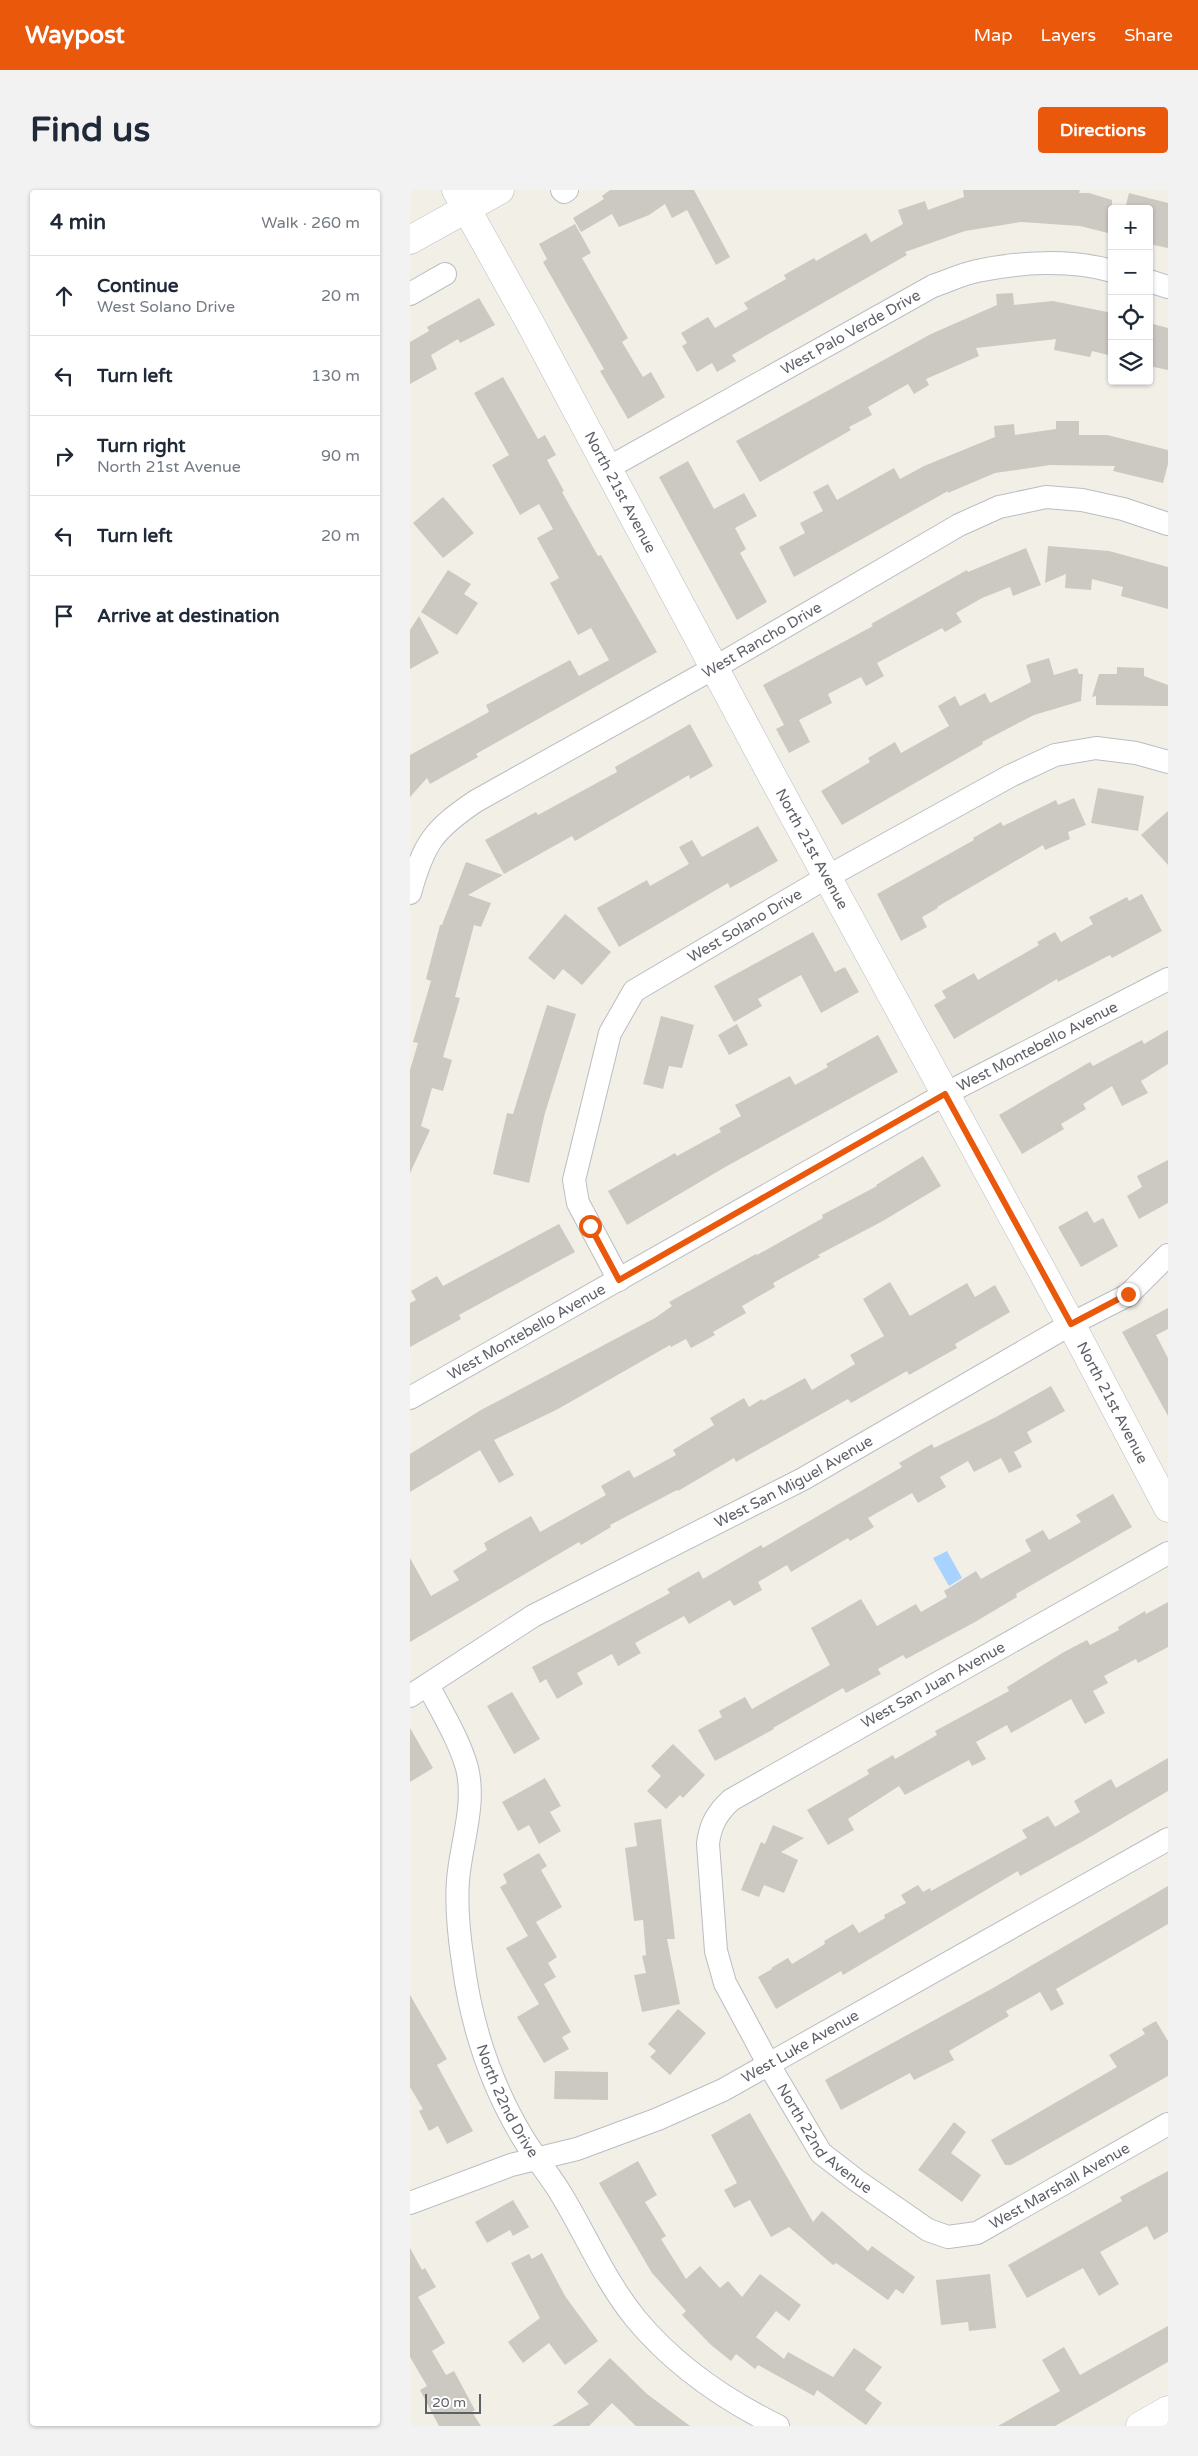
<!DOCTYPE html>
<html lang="en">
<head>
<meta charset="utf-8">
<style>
	body { margin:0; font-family:"Varela Round",sans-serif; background:#f2f2f3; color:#1f2937 }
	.controls { position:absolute; right:15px; top:15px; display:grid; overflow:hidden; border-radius:5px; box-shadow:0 1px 4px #0004 }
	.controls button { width:45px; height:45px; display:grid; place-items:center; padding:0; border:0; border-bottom:1px solid #e0e1e3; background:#fff; color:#1f2937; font:25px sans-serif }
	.scale { position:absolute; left:15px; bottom:12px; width:56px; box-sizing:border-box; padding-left:5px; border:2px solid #5d6167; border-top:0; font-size:14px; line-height:18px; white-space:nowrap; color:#5d6167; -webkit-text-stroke:4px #fff; paint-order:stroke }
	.stop { position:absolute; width:15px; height:15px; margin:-11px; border:4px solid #ea580c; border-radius:50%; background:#fff }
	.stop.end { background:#ea580c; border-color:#fff; box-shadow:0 1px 5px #0008 }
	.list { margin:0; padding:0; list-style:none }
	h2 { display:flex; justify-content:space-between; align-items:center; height:65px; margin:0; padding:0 20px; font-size:21px }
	h2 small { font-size:16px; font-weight:400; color:#747a83 }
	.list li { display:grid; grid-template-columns:32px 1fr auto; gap:15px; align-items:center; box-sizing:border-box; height:80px; padding:0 20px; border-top:1px solid #e0e1e3 }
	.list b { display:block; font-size:19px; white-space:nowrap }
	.list p { margin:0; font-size:16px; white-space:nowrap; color:#747a83 }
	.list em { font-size:16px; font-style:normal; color:#747a83 }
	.icon { flex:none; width:28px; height:28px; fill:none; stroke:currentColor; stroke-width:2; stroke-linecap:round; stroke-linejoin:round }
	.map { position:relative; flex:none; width:758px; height:2236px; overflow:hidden; border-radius:5px }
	header { display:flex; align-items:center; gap:30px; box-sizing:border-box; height:70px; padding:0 25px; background:#ea580c; color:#fff }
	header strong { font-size:24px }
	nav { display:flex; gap:28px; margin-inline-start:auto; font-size:18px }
	.intro { display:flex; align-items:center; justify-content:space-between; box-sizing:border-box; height:120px; padding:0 30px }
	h1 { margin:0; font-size:35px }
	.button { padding:12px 22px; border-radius:5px; background:#ea580c; color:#fff; font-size:18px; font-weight:700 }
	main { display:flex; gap:30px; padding:0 30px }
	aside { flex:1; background:#fff; border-radius:5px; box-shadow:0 1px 4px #0004 }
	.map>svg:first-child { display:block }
</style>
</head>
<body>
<header>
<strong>Waypost</strong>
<nav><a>Map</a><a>Layers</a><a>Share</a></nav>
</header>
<div class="intro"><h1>Find us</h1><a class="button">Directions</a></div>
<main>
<aside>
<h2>4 min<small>Walk · 260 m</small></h2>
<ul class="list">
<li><svg class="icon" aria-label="ahead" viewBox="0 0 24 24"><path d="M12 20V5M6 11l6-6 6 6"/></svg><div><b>Continue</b><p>West Solano Drive</p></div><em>20 m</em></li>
<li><svg class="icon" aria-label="left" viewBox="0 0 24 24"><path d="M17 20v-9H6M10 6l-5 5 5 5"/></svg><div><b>Turn left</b></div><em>130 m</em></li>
<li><svg class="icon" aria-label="right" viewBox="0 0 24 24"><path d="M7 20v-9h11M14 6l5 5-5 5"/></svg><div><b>Turn right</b><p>North 21st Avenue</p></div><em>90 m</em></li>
<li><svg class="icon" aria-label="left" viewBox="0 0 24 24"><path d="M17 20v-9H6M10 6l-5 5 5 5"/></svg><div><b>Turn left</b></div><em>20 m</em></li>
<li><svg class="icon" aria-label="arrive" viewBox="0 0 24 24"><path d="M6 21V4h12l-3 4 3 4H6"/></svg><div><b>Arrive at destination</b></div></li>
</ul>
</aside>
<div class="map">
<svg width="758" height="2236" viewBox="0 0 758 2236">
	<rect width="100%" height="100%" fill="#f1efe6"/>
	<!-- water -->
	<polygon fill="#a8d2ff" points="537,1361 552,1388 539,1396 523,1368"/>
	<!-- building -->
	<g fill="#ccc9c3">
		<polygon points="200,0 284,0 320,67 306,75 277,20 262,28 255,14 239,25 209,37 202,24 171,42 163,28 194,9 192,6"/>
		<polygon points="553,0 670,0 669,3 679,3 702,10 702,44 670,36 611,32 555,41 495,62 497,65 322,165 326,171 307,182 302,173 287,182 272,156 277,153 271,143 298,127 305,138 338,119 334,113 376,89 374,85 404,68 406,71 456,43 461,52 493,34 488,20 515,11 518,20 554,7"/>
		<polygon points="719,3 758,13 758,58 739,54 739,19 715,19"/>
		<polygon points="165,34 181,63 172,68 218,148 212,152 233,187 241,182 255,207 218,229 190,181 194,179 133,72 137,69 129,54"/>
		<polygon points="603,103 604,115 643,111 702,123 702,166 682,161 680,167 644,160 646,149 566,158 569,166 516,189 519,195 504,204 498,194 458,217 462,225 439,237 441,240 350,292 326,251 521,144 587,115 586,104"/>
		<polygon points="69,108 85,135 50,153 48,149 21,165 27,179 0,194 0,152 19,141 17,137"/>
		<polygon points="739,133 758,138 758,180 739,176"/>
		<polygon points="93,187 128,249 135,245 146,265 137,270 154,301 152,302 188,366 191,365 247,462 66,564 68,567 20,594 17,588 0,607 0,565 79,522 76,515 160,470 169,486 199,470 181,438 168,445 140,393 149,388 127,348 143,339 129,314 110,325 82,275 99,265 64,203"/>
		<polygon points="646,231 669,231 669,245 697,245 758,260 758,274 753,293 703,281 705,276 640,275 585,283 538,303 538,301 384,387 369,357 395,343 390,333 413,321 403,302 418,294 427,310 484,278 490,289 514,276 585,247 584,236 604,234 605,245 646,239"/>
		<polygon points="278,271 304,319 334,303 347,326 325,338 336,359 330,363 357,412 327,430 249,287"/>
		<polygon points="33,307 64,343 33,368 3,333"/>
		<polygon points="638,356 699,361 758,377 758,419 711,406 713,397 682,389 681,400 655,398 656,384 635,393"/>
		<polygon points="616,358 631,395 603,406 600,397 572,408 546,423 552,432 535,442 532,438 467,473 474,486 456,496 451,487 418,504 422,513 389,530 400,552 379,563 366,539 374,535 353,495 463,436 461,434 557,380 558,382"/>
		<polygon points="38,380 61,394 54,404 68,413 47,445 11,422"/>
		<polygon points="9,426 29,463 0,479 0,440"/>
		<polygon points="639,468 644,485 667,478 669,484 673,484 671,511 624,525 572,552 573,554 432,635 411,601 460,572 458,568 485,552 491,563 539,536 528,516 545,506 550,516 575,503 580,513 621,492 616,475"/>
		<polygon points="707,477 734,478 734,486 758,495 758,516 686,515 686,506 682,507 689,484 707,484"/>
		<polygon points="280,534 303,576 280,589 279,585 165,651 162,646 94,684 75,650 126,622 128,625 207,582 205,577"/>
		<polygon points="688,598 734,606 728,641 681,633"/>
		<polygon points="664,608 676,635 658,642 660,649 635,660 633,655 527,717 528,718 512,727 517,737 491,751 467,704 564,650 563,648 591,632 593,636 646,610 648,615"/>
		<polygon points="758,621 758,675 731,645"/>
		<polygon points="348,636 368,671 320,698 318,693 209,757 187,718 237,690 240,696 279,674 269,657 282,650 292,667"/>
		<polygon points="56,672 93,685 58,705 81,713 71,737 64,735 45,807 50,808 33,867 42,870 33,901 22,898 11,936 20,940 0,983 0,880 8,853 3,852 21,791 16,789 30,735 32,735"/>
		<polygon points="732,704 752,741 702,768 700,765 648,792 647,789 544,849 524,815 536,808 532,801 564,783 568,790 629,755 627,752 645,742 651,752 683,734 679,727 717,707 719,711"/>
		<polygon points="155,724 201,762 172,795 153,779 144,790 118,768"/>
		<polygon points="403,742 425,782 435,777 449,802 411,823 391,785 348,809 352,816 324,832 304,796"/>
		<polygon points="137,815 166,824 135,923 119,993 83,984 97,923 103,924"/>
		<polygon points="251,826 284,835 272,878 259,876 253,899 233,894"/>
		<polygon points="327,834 338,855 319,865 308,845"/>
		<polygon points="758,840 758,874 731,891 738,903 712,916 702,896 673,914 676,919 651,934 654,939 612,964 589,925 680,872 683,876 732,850 734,854"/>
		<polygon points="468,845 488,882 317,976 217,1035 198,1001 265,963 267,966 311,942 309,938 331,926 325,915 380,886 385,895 418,877 416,874"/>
		<polygon points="513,966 531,996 471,1032 408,1065 410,1067 363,1093 365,1097 332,1116 336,1123 303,1142 305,1145 281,1158 276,1149 261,1157 260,1155 148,1219 84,1250 104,1285 89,1293 70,1260 0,1302 0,1264 71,1220 245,1128 262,1116 259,1112 346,1064 347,1065 413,1028 412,1025 467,996 466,995"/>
		<polygon points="758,970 758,1013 729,1029 717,1006 732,997 727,986"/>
		<polygon points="677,1021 684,1033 693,1028 708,1056 671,1077 648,1037"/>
		<polygon points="149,1034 165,1062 49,1125 51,1129 0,1157 0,1113 6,1110 1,1101 27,1086 33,1096"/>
		<polygon points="480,1092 500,1126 557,1093 565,1107 585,1095 600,1122 545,1154 547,1158 499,1185 497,1181 441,1213 438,1209 326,1272 324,1268 268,1301 267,1300 200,1335 201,1337 171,1355 169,1352 0,1452 0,1368 21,1406 49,1390 43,1381 77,1360 74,1353 121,1326 130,1342 196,1305 191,1296 219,1280 224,1288 266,1265 263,1260 304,1235 300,1228 334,1208 339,1217 352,1209 353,1211 395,1188 402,1200 445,1174 440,1165 474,1146 453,1109"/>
		<polygon points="758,1118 758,1139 746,1145 758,1168 758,1226 712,1142"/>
		<polygon points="641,1196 655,1221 617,1242 622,1252 604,1262 612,1277 599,1283 591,1268 564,1282 558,1271 530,1287 536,1297 508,1313 502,1303 458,1328 464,1337 440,1351 438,1348 381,1382 377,1375 348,1392 352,1400 324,1416 320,1410 279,1434 274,1426 225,1453 231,1463 208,1476 202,1464 167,1483 173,1494 147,1509 136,1489 130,1493 122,1477 260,1403 257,1399 289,1381 293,1389 351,1355 353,1358 492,1277 489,1273 522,1254 524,1258 586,1227"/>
		<polygon points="703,1304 722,1337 606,1404 607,1407 565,1432 496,1469 493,1465 468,1479 471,1484 436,1503 433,1498 363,1538 364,1539 305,1571 288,1540 312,1527 309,1521 335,1507 342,1519 420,1475 401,1438 451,1409 467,1436 506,1414 511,1422 537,1407 534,1401 566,1381 571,1389 621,1361 615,1350 633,1340 639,1350 671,1332 666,1325"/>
		<polygon points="758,1412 758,1457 728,1473 726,1469 694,1486 698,1493 683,1501 695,1523 675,1534 661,1509 601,1543 597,1535 566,1552 576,1569 562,1576 559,1570 495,1605 489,1596 438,1629 444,1640 418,1655 397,1620 459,1584 457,1580 483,1565 485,1569 527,1545 525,1541 599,1501 597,1497 654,1462 677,1450 680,1455 709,1440 708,1437 735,1421 736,1424"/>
		<polygon points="102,1502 130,1549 104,1564 77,1516"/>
		<polygon points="0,1538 23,1578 0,1592"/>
		<polygon points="263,1554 295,1585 273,1608 270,1605 256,1619 237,1601 251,1586 241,1576"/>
		<polygon points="758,1568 758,1601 675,1650 610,1686 608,1681 433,1785 431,1781 366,1819 348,1787 362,1779 361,1778 378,1768 382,1774 415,1754 414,1751 443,1734 449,1743 475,1728 474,1725 496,1713 491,1705 508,1695 513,1702 520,1698 521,1701 617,1648 612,1640 638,1626 645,1637 670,1622 664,1611 701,1589 706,1598"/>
		<polygon points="135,1588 151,1616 140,1622 151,1641 129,1654 119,1635 108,1641 92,1612"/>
		<polygon points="251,1629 265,1749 257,1749 270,1814 232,1822 224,1785 236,1783 232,1766 236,1765 233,1730 224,1731 215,1658 227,1656 224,1633"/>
		<polygon points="363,1635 394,1648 371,1662 388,1670 374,1703 354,1695 349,1707 331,1700 351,1652 355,1654"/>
		<polygon points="129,1663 137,1676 131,1680 152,1717 126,1732 147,1767 138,1773 146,1787 134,1794 161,1842 152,1847 159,1859 134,1873 107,1827 129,1814 96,1758 118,1746 90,1697 97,1693 93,1684"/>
		<polygon points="758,1696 758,1734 646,1799 654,1814 641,1821 630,1802 596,1821 599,1826 539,1861 544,1870 504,1890 500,1883 431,1920 415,1890 583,1798"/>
		<polygon points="0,1805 37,1869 27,1875 63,1941 37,1954 28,1936 19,1941 9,1921 13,1919 0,1897"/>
		<polygon points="268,1819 296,1843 260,1885 240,1867 246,1861 238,1854"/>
		<polygon points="746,1831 758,1851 758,1886 601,1975 595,1975 581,1950 707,1877 699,1865 735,1844 732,1839"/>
		<polygon points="145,1881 198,1882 198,1910 144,1909"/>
		<polygon points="340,1923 403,2032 412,2021 458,2061 462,2056 505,2087 493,2104 486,2099 478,2110 426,2073 423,2075 379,2037 361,2047 340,2010 324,2018 314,2000 327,1993 301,1945"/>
		<polygon points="544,1932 556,1942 541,1963 571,1985 552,2012 508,1980"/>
		<polygon points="228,1971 247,2005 235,2012 256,2046 251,2049 276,2089 290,2076 310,2098 318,2091 332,2107 350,2084 391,2115 379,2131 366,2121 346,2147 374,2169 378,2162 423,2187 444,2158 472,2177 455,2200 472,2213 456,2235 407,2200 404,2206 348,2175 345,2179 326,2164 321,2171 301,2155 272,2125 276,2121 242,2083 189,1993"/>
		<polygon points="758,1981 758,2042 744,2050 737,2036 690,2062 709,2094 689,2106 673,2078 617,2108 598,2075 712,2011 710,2007"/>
		<polygon points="103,2010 119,2037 103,2046 100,2040 77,2053 65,2032"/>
		<polygon points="0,2058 12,2080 15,2078 26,2097 8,2107 35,2153 22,2161 36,2185 44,2181 65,2220 62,2222 71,2236 29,2236 10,2200 17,2196 0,2167"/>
		<polygon points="132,2063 155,2106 188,2151 155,2175 139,2153 113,2173 98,2152 130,2128 101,2073 119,2064 122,2069"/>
		<polygon points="580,2084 586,2138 559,2141 558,2132 531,2135 526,2090"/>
		<polygon points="758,2136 758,2172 645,2236 588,2236 650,2201 632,2170 654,2157 670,2185"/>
		<polygon points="200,2168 237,2204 280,2236 226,2236 202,2213 179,2236 142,2236 179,2214 167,2202"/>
	</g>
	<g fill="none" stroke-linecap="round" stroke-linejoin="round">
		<!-- minor casing -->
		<g stroke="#babdc2" stroke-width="24">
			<g id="minor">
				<polyline points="152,0 154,2 157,0"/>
				<polyline points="739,91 758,97"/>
				<polyline points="0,104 35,84"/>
				<path id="s1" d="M198 278 523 96C538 91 552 84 567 81 609 72 660 69 702 81"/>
				<path id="s2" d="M0 703C14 653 23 640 66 611L304 478 549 335 589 317 636 307 672 310 713 319 758 334"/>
				<path id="s3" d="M209 1090 168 1013 164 990 200 843 224 801 417 687 600 586 645 565 686 558 726 563 758 572"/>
				<path id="s4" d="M0 1208 535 904 758 789"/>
				<path id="s5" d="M758 1363 321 1610C307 1623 300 1635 298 1654L306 1761 315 1793 359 1875 411 1963 446 1990 518 2040 538 2047 567 2043 758 1934"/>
				<path id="s6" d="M18 1495C31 1521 49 1549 57 1578 66 1615 51 1653 48 1690 46 1717 49 1746 53 1772 61 1834 81 1895 113 1948 124 1966 137 1982 148 1999 175 2042 194 2090 226 2129 265 2176 315 2210 368 2236"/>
				<path id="s7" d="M0 1506 123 1426 393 1289 661 1134 718 1105 758 1065"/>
				<path id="s8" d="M0 2013 101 1975 167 1959 248 1929 313 1900 758 1649"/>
			</g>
		</g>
		<!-- tertiary casing -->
		<g stroke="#babdc2" stroke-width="29">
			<g id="tertiary">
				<path id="s9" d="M46 0 119 131 361 584 661 1134 758 1318"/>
				<polyline points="730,2236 758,2220"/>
			</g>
		</g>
		<!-- secondary casing -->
		<g stroke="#bbbec4" stroke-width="29">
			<polyline id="secondary" points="0,50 90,0"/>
		</g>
		<!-- minor -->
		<use href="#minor" stroke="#fff" stroke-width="22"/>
		<!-- tertiary -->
		<use href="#tertiary" stroke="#fff" stroke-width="28"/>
		<!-- secondary -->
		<use href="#secondary" stroke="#fff" stroke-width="28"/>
	</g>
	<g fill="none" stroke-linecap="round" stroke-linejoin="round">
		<!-- route -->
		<polyline stroke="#ea580c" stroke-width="6" points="180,1036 209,1090 535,904 661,1134 718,1104"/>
	</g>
	<g text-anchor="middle" stroke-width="4" stroke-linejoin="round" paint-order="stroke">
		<!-- street labels -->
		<g font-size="15" fill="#5d6167" stroke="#fff">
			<text dy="5" stroke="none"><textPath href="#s1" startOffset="278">West Palo Verde Drive</textPath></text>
			<text dy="5" stroke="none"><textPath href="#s9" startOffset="344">North 21st Avenue</textPath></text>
			<text dy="5" stroke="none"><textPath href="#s2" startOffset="445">West Rancho Drive</textPath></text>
			<text dy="5" stroke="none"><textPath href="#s9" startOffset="749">North 21st Avenue</textPath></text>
			<text dy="5" stroke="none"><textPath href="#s3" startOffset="439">West Solano Drive</textPath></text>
			<text dy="5" stroke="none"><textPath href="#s4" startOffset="719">West Montebello Avenue</textPath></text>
			<text dy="5" stroke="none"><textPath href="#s4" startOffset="134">West Montebello Avenue</textPath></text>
			<text dy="5" stroke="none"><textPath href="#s9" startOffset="1379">North 21st Avenue</textPath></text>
			<text dy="5" stroke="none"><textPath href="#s7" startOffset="440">West San Miguel Avenue</textPath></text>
			<text transform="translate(523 1495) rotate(-29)" y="5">West San Juan Avenue</text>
			<text dy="5" stroke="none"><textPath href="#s8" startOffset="422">West Luke Avenue</textPath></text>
			<text dy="5" stroke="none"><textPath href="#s6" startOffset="434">North 22nd Drive</textPath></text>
			<text dy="5" stroke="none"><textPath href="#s5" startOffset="880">North 22nd Avenue</textPath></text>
			<text dy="5" stroke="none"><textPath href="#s5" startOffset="1166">West Marshall Avenue</textPath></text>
		</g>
	</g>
</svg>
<div class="controls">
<button>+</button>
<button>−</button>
<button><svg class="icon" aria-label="locate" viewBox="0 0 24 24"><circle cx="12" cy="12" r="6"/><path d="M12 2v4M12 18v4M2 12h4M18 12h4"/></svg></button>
<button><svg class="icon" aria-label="layers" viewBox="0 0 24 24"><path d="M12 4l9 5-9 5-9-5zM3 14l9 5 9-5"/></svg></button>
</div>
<div class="scale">20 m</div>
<div class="stop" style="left:180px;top:1036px"></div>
<div class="stop end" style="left:718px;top:1104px"></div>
</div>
</main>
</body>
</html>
